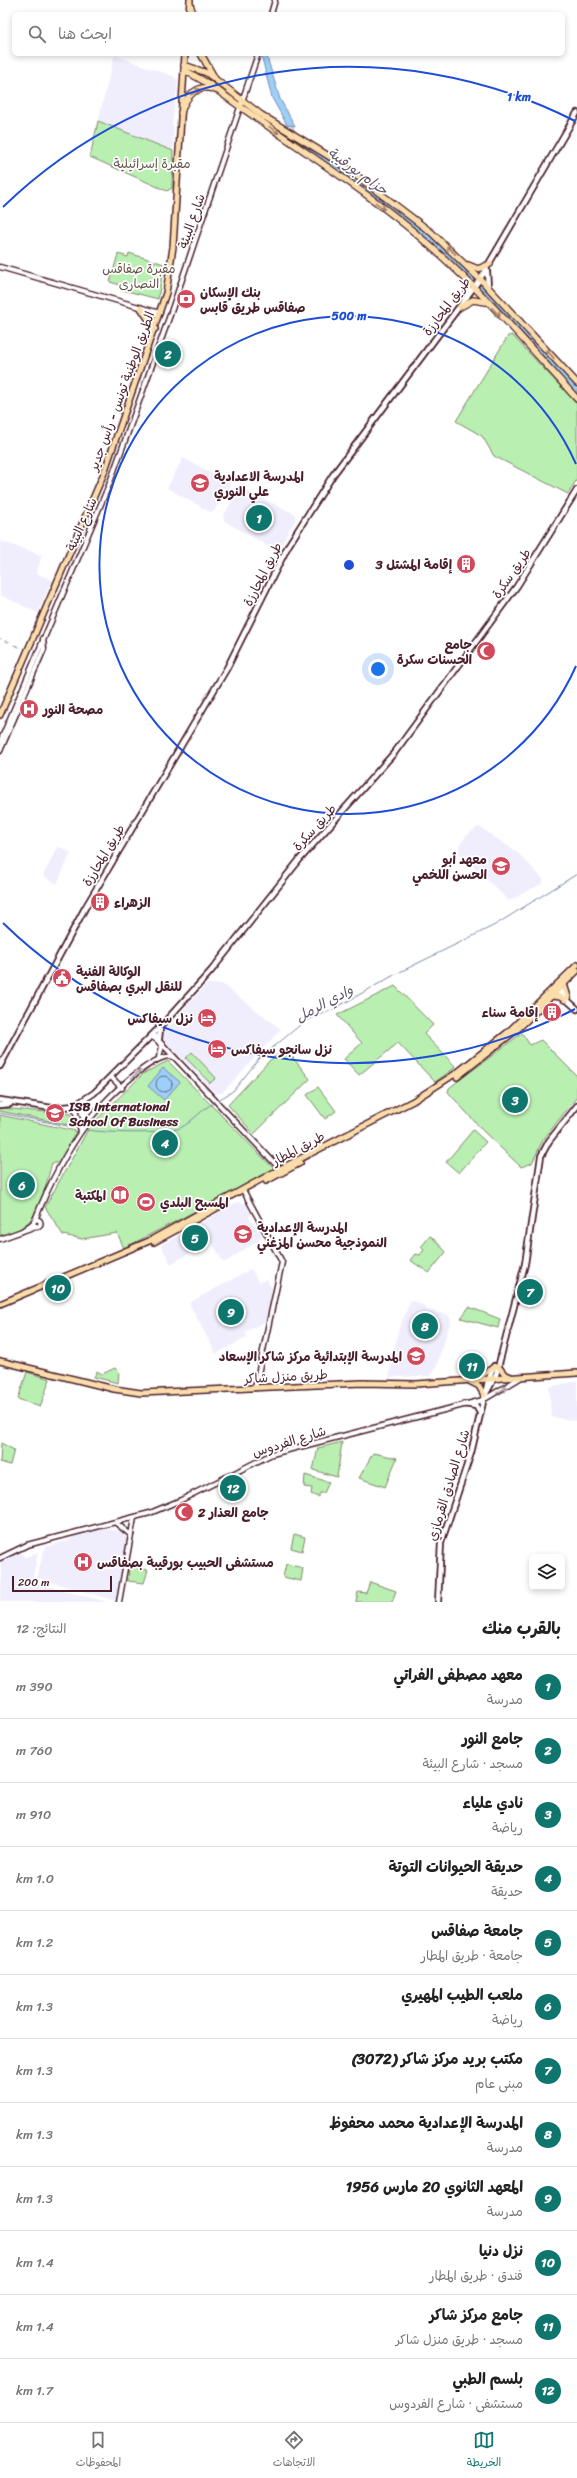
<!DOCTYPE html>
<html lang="ar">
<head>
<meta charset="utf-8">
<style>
	body { margin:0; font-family:Sriracha,"Playpen Sans Arabic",sans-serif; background:#f2f2f2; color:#222; direction:rtl }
	.controls { position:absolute; right:12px; bottom:12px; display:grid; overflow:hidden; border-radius:6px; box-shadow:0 2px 6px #0003 }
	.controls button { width:36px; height:36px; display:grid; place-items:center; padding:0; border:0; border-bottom:1px solid #e0e0e0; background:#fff; color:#222; font:20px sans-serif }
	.scale { position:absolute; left:12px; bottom:10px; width:100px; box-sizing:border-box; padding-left:4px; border:2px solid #4a1f2b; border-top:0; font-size:11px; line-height:14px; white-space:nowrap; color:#4a1f2b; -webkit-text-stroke:3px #fff; paint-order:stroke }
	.you { position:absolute; left:378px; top:669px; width:14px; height:14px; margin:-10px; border:3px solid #fff; border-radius:50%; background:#1a73e8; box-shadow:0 0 0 6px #1a73e833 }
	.badge { display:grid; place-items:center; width:26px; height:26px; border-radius:50%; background:#0f766e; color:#fff; font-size:13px; font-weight:700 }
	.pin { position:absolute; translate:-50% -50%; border:2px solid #fff; box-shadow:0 1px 4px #0006 }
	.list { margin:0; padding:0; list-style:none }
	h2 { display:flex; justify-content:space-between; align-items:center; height:52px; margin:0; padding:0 16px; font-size:17px }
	h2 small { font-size:13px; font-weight:400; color:#767676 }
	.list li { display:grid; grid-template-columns:26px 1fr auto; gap:12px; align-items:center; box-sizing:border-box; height:64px; padding:0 16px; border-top:1px solid #e0e0e0 }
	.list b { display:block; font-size:15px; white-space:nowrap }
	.list p { margin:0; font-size:13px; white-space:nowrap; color:#767676 }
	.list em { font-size:13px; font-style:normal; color:#767676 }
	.icon { flex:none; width:22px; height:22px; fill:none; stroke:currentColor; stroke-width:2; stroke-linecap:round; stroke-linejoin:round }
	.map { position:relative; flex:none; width:577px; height:1602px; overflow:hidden; direction:ltr }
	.search { position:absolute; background:#fff; box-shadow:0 2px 6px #0003; left:12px; right:12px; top:12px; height:44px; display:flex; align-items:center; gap:10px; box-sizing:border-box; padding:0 14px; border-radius:6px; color:#767676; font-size:15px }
	.sheet { height:820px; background:#fff }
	nav { display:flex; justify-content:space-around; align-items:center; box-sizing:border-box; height:56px; border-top:1px solid #e0e0e0; background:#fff; font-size:11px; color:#767676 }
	nav a { display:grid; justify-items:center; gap:2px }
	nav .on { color:#0f766e }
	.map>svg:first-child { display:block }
</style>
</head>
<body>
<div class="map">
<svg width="577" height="1602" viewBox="0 0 577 1602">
	<rect width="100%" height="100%" fill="#fff"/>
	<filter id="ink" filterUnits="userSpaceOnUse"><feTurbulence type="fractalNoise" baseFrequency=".025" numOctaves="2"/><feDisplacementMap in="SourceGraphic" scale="8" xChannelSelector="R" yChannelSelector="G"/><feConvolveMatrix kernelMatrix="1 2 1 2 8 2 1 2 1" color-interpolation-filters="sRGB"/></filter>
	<g filter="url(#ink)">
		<!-- built -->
		<g fill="#f0eefd">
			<polygon points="116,56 173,76 178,81 172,125 174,127 173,151 98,121 114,57"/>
			<polygon points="183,458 228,481 230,486 214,511 210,512 167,488"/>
			<polygon points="243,489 295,514 295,520 280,547 275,550 224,521 223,516 239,490"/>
			<polygon points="0,541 42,555 36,573 54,581 53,584 50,584 38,613 0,595"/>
			<polygon points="480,827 518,853 543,879 543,883 509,901 459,853 459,846 466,836 476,828"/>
			<polygon points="58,846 71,853 57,884 43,876"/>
			<polygon points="207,984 222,984 281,1029 222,1093 216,1094 163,1039 163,1032"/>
			<polygon points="237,1202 246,1204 251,1214 249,1217 254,1225 257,1224 263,1237 224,1263 211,1241 171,1264 161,1245 181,1234 186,1235 192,1228"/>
			<polygon points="251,1269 259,1283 267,1279 272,1289 266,1321 245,1332 247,1337 216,1354 189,1303"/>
			<polygon points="411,1300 425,1306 425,1309 448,1315 451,1320 435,1370 429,1376 389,1377 398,1331"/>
			<polygon points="577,1381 577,1421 551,1417 549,1387"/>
			<polygon points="98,1529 121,1531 127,1538 116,1601 37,1578 45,1547 71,1540 73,1536"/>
			<polygon points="20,1550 25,1557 38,1552 32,1581 35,1583 108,1602 0,1602 2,1575 0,1561"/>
		</g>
		<!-- green -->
		<g fill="#b9efb1" stroke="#82876e">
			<polygon points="98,121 173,151 172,188 167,191 90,157"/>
			<polygon points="129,253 164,264 158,299 119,289 120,285 110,282 118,254 128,257"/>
			<polygon points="512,335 577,404 577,479 568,494 494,456 482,436 456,421 508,336"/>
			<polygon points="395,986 433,1025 424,1034 456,1067 435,1082 398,1043 359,1075 344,1059 362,1043 337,1015"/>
			<polygon points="522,1033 530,1045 541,1040 577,1076 577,1097 543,1140 532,1163 521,1167 484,1132 448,1092 449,1088"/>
			<polygon points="286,1049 310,1079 254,1134 228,1105 270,1060"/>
			<polygon points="192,1052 216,1078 210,1083 186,1058"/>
			<polygon points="168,1061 275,1170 124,1248 117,1233 82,1239 63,1235 45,1207 90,1126 144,1073"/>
			<polygon points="318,1087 336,1111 325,1119 307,1095"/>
			<polygon points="0,1108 70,1114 78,1127 0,1111"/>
			<path d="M0 1115 76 1131 60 1163H52C46 1183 41 1214 23 1227 17 1232 8 1234 0 1236Z"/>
			<polygon points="473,1130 486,1142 459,1173 446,1162"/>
			<polygon points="430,1236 432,1237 446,1252 429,1273 410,1260 415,1254 420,1255 424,1250 421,1247"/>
			<polygon points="469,1307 500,1319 498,1328 461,1318"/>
			<polygon points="115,1368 119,1372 118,1383 94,1377 97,1371 102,1374"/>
			<polygon points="27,1372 50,1379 40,1407 18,1399"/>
			<polygon points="342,1442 337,1477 313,1470 318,1448"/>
			<polygon points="1,1443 14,1450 10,1465 0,1462"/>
			<polygon points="373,1453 397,1458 385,1487 359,1478"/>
			<polygon points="305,1475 329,1482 324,1493 320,1493 318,1497 311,1494 312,1488 304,1487"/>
			<polygon points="294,1534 305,1537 302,1551 291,1548"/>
			<polygon points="286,1564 303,1568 301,1581 283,1577"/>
			<polygon points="129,1567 148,1570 144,1583 128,1581"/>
			<polygon points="370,1582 396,1591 392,1602 356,1602 358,1592 366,1593"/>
		</g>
		<!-- water -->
		<g fill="#9cd0fa" stroke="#7b89a7">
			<polygon points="261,54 266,54 280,99 295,126 287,125 272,98"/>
			<polygon points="301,144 308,145 417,223 477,279 474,284 440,252"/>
			<polygon points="481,283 577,385 577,396 477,289"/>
			<polygon points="163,1068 180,1082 164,1100 148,1086"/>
		</g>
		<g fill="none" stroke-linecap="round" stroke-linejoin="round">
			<!-- shore -->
			<circle stroke="#6b667e" stroke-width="1" cx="164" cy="1084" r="8"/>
			<!-- stream -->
			<g stroke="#7b89a7" stroke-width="1">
				<polyline points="291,125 297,134"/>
				<polyline points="0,638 1,639"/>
				<polyline points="5,641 9,642"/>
				<polyline points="14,645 19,647"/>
				<polyline points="217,1101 233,1091 259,1059 305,1021 332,1010 396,974 495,925 577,874"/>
				<polyline points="0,1113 78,1128"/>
				<path d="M87 1130C106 1133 163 1135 180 1128 193 1122 201 1109 214 1103"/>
			</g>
			<!-- tertiary casing -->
			<g stroke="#4a1f2b" stroke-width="7">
				<g id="tertiary">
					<polyline points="271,14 275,0"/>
					<polyline points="0,267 160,313"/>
					<polyline points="0,742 109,485 170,315 258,54"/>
					<polyline points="0,751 44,649 43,638"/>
					<polyline points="154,1034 162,1047 159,1057"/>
					<polyline points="151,1036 161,1043 281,1170"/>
					<polyline points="111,1077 122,1088"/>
					<polyline points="74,1106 81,1131"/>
					<polyline points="243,1190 282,1262 255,1388"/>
					<circle cx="37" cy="1223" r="3.5"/>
					<path d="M35 1220C48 1187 66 1152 87 1123 98 1106 154 1050 174 1057"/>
					<polyline points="22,1231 33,1223"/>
					<polyline points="0,1239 36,1226"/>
					<polyline points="116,1523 131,1535"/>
					<polyline points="0,1558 27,1545 150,1513 181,1500 272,1454 483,1400 520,1378"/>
					<polyline points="119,1602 134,1518"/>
				</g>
			</g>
			<!-- secondary casing -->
			<g stroke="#4a1f2b" stroke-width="8">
				<g id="secondary">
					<polyline points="487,271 488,287"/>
					<polyline points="465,279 468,288 467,297"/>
					<polyline points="557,986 568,998"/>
					<polyline points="555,989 577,1009"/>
					<polyline points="159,1039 160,1029"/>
					<polyline points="0,1066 85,908 227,668 288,546 333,475 480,279 577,113"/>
					<polyline points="0,1100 52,1108 74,1106 94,1093 162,1025 211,971 300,859 395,752 517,586 577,490"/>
					<polyline points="0,1105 10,1104"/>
					<polyline points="483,1399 496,1375 525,1264 541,1156 549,1141 577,1106"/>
					<polyline points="464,1404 476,1406 480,1413"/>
					<polyline points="438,1602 441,1543 471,1453 488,1381 494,1366"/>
				</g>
			</g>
			<!-- primary casing -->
			<g stroke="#4a1f2b" stroke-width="8">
				<g id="primary">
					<polyline points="189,14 190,0"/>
					<polyline points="141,308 155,329"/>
					<polyline points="0,715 104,473 166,293 173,247 185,54"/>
					<polyline points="564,984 568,997"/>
					<polyline points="552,996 560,997 565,1000"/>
					<polyline points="457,1077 519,1028 577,971"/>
					<polyline points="266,1181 300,1163"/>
					<polyline points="154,1242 226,1203"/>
					<polyline points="0,1304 149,1241 280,1169 413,1101 458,1072 507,1033 577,965"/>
					<polyline points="0,1361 114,1389 141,1393 362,1383 416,1384 577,1373"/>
					<polyline points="498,1366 504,1374 511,1377"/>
					<polyline points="475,1380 494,1367"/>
					<polyline points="471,1382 479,1386 484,1395"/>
				</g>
			</g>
			<!-- trunk casing -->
			<g stroke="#4a1f2b" stroke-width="8">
				<g id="trunk">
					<polyline points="190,4 193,14"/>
					<polyline points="201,54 214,77"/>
					<polyline points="184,65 207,73 260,114 340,163 432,233 483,282 577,383"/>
					<path d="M184 70 209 84C281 138 360 184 428 244 482 291 529 346 577 399"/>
					<path d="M181 113C185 97 198 82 215 90"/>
					<polyline points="468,265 478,269 490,264"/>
					<polyline points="460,307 473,300 486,302"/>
				</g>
			</g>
			<!-- tertiary -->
			<use href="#tertiary" stroke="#fff" stroke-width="4"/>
			<!-- secondary -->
			<use href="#secondary" stroke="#fff" stroke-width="4.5"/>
			<!-- primary -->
			<use href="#primary" stroke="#fbddab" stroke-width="5"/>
			<!-- trunk -->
			<use href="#trunk" stroke="#fbddab" stroke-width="5.5"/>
		</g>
		<!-- one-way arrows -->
		<defs><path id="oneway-shaft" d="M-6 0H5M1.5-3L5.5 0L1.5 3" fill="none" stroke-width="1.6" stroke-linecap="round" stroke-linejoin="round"/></defs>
		<g stroke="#a27e6b">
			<use href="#oneway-shaft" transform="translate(196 92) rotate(-27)"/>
			<use href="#oneway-shaft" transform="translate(274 130) rotate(35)"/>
			<use href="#oneway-shaft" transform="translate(380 206) rotate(37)"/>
			<use href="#oneway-shaft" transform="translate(451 250) rotate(-136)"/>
			<use href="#oneway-shaft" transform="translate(496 312) rotate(46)"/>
			<use href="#oneway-shaft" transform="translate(550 354) rotate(-133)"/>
		</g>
		<g stroke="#ae9aa0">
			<use href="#oneway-shaft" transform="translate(136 1074) rotate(-43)"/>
			<use href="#oneway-shaft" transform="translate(502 1390) rotate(-29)"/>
		</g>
	</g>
	<!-- distance rings -->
	<g fill="none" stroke="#1d4ed8" stroke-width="2">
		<path d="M576 666A249 249 0 1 1 576 464"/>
		<path d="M575 1009A498 498 0 0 1 3 923M3 207A498 498 0 0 1 575 121"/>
	</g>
	<!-- icons -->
	<defs>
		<g id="bank-disc" transform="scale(1)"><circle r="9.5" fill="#d1495b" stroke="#fff"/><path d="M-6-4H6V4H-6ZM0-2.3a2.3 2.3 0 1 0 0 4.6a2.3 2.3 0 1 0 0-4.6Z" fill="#fff"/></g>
		<g id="school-disc" transform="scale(1)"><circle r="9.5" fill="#d1495b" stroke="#fff"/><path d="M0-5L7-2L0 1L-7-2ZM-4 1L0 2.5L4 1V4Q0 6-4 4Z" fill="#fff"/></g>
		<g id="building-disc" transform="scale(1)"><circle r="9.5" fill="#d1495b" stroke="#fff"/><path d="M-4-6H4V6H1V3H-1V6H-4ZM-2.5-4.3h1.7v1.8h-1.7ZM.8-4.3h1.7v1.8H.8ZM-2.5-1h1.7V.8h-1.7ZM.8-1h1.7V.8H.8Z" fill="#fff"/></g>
		<g id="mosque-disc" transform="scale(1)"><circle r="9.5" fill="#d1495b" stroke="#fff"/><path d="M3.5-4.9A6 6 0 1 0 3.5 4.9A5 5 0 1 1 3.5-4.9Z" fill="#fff"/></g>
		<g id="hospital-disc" transform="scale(1)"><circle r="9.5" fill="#d1495b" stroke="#fff"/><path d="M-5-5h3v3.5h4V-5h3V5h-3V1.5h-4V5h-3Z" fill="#fff"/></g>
		<g id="civic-disc" transform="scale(1)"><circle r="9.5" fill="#d1495b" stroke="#fff"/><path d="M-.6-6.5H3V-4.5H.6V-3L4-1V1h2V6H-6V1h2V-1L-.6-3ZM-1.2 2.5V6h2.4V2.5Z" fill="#fff"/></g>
		<g id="hotel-disc" transform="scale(1)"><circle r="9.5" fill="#d1495b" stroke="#fff"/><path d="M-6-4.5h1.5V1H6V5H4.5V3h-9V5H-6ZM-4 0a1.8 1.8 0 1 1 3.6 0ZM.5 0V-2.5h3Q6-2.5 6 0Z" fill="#fff"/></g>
		<g id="university-disc" transform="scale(1)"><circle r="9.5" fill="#d1495b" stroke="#fff"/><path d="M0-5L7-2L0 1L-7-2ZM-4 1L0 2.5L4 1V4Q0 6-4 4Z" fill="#fff"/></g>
		<g id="library-disc" transform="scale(1)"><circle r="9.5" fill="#d1495b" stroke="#fff"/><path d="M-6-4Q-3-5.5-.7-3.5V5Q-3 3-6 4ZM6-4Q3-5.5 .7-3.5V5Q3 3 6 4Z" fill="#fff"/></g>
		<g id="stadium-disc" transform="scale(1)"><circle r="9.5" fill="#d1495b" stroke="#fff"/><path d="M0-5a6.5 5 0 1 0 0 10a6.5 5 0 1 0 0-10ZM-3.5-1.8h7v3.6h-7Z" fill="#fff"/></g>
	</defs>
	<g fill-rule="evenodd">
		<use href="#bank-disc" x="186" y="299"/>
		<use href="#school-disc" x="200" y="483"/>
		<use href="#building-disc" x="466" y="564"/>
		<use href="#mosque-disc" x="486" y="651"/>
		<use href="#hospital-disc" x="29" y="709"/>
		<use href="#school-disc" x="501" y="866"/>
		<use href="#building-disc" x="100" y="902"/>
		<use href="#civic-disc" x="62" y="978"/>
		<use href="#building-disc" x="552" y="1012"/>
		<use href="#hotel-disc" x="207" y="1018"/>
		<use href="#hotel-disc" x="217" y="1049"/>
		<use href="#university-disc" x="55" y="1113"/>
		<use href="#library-disc" x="120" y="1195"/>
		<use href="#stadium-disc" x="146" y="1202"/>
		<use href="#school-disc" x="243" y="1234"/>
		<use href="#school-disc" x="416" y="1356"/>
		<use href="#mosque-disc" x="184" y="1512"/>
		<use href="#hospital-disc" x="83" y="1562"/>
	</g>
	<g text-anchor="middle" stroke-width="3.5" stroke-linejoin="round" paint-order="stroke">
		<!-- park labels -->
		<g font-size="13" fill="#66534c" stroke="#fff">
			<text x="152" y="168">مقبرة إسرائيلية</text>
			<text x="139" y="273">مقبرة صفاقس<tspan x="139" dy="15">النصارى</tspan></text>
		</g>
		<!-- street labels -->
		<g font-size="13" fill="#4a1f2b" stroke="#fff">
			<text transform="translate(191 221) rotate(-71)" y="5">شارع البيئة</text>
			<text transform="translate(446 306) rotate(-53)" y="5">طريق المحارزة</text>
			<text transform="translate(121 391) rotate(-70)" y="5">الطريق الوطنية تونس - رأس جدير</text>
			<text transform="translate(81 524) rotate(-66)" y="5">شارع البيئة</text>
			<text transform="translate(511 573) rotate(-55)" y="5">طريق سكرة</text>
			<text transform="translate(262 574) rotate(-63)" y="5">طريق المحارزة</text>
			<text transform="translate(314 827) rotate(-48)" y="5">طريق سكرة</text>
			<text transform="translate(103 855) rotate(-59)" y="5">طريق المحارزة</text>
			<text transform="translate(298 1148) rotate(-28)" y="5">طريق المطار</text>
			<text transform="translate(286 1376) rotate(-3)" y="5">طريق منزل شاكر</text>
			<text transform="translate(289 1441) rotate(-17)" y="5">شارع الفردوس</text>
			<text transform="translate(448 1485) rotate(-73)" y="5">شارع الصادق القرمازي</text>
		</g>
		<!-- poi labels -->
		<g font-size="13" font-weight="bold" fill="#4a1f2b" stroke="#fff" text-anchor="start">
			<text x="200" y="297">بنك الإسكان<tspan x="200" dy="15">صفاقس طريق قابس</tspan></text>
			<text x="214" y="481">المدرسة الاعدادية<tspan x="214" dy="15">علي النوري</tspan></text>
			<text x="452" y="569" text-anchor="end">إقامة المشتل 3</text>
			<text x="472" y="649" text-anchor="end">جامع<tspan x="472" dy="15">الحسنات سكرة</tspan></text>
			<text x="43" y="714">مصحة النور</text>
			<text x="487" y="864" text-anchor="end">معهد أبو<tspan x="487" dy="15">الحسن اللخمي</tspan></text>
			<text x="114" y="907">الزهراء</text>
			<text x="76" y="976">الوكالة الفنية<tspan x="76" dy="15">للنقل البري بصفاقس</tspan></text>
			<text x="538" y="1017" text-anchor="end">إقامة سناء</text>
			<text x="193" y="1023" text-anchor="end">نزل سيفاكس</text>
			<text x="231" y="1054">نزل سانجو سيفاكس</text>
			<text x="69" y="1111">ISB International<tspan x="69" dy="15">School Of Business</tspan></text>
			<text x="106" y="1200" text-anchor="end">المكتبة</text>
			<text x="160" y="1207">المسبح البلدي</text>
			<text x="257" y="1232">المدرسة الإعدادية<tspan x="257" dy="15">النموذجية محسن المزغني</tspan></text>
			<text x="402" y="1361" text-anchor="end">المدرسة الإبتدائية مركز شاكر الإسعاد</text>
			<text x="198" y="1517">جامع العذار 2</text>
			<text x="97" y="1567">مستشفى الحبيب بورقيبة بصفاقس</text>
		</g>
		<!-- water labels -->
		<g font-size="14" font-style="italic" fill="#635469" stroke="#fff">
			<text transform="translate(358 171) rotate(36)" y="5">حزام بورقيبة</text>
			<text transform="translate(324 1003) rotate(-28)" y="5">وادي الرمل</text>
		</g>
	</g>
	<circle cx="349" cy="565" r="6" fill="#1d4ed8" stroke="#fff" stroke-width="2"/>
	<g font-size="12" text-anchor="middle" font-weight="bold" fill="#1d4ed8" stroke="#fff" stroke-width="3.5" stroke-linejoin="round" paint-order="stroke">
		<text x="519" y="101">1 km</text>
		<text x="349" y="320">500 m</text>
	</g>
</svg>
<div class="controls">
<button><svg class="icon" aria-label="layers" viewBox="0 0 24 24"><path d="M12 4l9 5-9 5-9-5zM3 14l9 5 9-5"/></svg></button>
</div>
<div class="scale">200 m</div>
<div class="you"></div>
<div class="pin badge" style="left:259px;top:518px">1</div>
<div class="pin badge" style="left:168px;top:354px">2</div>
<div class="pin badge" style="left:515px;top:1100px">3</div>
<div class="pin badge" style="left:165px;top:1143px">4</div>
<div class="pin badge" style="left:195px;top:1238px">5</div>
<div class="pin badge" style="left:22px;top:1185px">6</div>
<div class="pin badge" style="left:530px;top:1292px">7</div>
<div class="pin badge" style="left:425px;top:1326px">8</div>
<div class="pin badge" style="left:231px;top:1312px">9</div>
<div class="pin badge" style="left:58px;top:1288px">10</div>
<div class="pin badge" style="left:472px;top:1366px">11</div>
<div class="pin badge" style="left:233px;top:1488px">12</div>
<div class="search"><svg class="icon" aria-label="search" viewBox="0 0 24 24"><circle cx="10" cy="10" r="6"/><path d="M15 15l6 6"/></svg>ابحث هنا</div>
</div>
<section class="sheet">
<h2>بالقرب منك<small>النتائج: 12</small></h2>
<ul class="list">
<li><span class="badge">1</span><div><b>معهد مصطفى الفراتي</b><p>مدرسة</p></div><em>390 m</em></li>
<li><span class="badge">2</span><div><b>جامع النور</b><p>مسجد · شارع البيئة</p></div><em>760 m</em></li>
<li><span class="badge">3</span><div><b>نادي علياء</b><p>رياضة</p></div><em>910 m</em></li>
<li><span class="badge">4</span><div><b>حديقة الحيوانات التوتة</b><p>حديقة</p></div><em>1.0 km</em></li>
<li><span class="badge">5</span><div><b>جامعة صفاقس</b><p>جامعة · طريق المطار</p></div><em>1.2 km</em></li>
<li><span class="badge">6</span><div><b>ملعب الطيب المهيري</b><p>رياضة</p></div><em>1.3 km</em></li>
<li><span class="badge">7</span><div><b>مكتب بريد مركز شاكر (3072)</b><p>مبنى عام</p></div><em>1.3 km</em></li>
<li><span class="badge">8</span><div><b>المدرسة الإعدادية محمد محفوظ</b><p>مدرسة</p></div><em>1.3 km</em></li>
<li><span class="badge">9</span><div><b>المعهد الثانوي 20 مارس 1956</b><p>مدرسة</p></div><em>1.3 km</em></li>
<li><span class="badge">10</span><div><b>نزل دنيا</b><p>فندق · طريق المطار</p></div><em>1.4 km</em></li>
<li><span class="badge">11</span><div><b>جامع مركز شاكر</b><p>مسجد · طريق منزل شاكر</p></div><em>1.4 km</em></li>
<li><span class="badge">12</span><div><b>بلسم الطبي</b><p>مستشفى · شارع الفردوس</p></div><em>1.7 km</em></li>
</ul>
</section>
<nav>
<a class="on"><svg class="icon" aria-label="map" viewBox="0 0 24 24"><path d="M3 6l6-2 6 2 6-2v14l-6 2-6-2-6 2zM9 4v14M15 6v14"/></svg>الخريطة</a>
<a><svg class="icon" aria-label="directions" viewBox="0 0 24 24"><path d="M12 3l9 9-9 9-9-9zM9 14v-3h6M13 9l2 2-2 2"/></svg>الاتجاهات</a>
<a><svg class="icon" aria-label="saved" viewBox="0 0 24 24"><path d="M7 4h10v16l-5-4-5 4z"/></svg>المحفوظات</a>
</nav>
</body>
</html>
